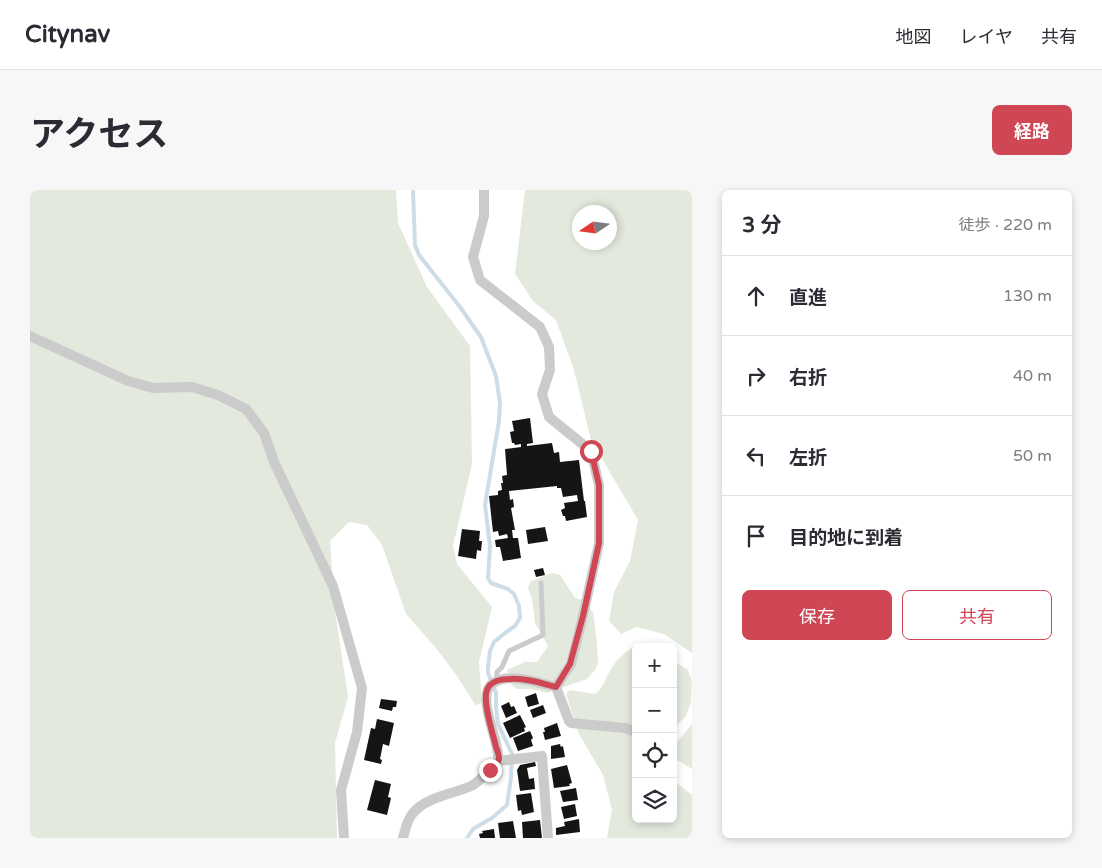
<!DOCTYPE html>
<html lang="ja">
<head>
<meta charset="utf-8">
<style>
	body { margin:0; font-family:"Varela Round","Noto Sans JP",sans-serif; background:#f7f7f7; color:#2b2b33 }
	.controls { position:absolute; right:15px; bottom:15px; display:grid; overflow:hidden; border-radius:8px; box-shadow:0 2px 8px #0003 }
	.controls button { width:45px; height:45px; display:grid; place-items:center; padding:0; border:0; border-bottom:1px solid #e1e1e2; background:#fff; color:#2b2b33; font:25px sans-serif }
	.compass { position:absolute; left:542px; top:15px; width:45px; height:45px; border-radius:50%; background:#fff; box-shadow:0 2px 8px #0003; rotate:257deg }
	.stop { position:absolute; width:15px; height:15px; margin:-11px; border:4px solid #cf4655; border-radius:50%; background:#fff }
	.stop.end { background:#cf4655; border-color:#fff; box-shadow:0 1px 5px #0008 }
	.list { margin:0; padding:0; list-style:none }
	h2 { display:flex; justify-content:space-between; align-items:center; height:65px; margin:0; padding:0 20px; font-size:21px }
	h2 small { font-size:16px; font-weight:400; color:#7c7c81 }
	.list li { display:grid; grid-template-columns:32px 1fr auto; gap:15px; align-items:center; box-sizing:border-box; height:80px; padding:0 20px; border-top:1px solid #e1e1e2 }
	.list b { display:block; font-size:19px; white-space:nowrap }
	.list em { font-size:16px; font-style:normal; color:#7c7c81 }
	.actions { display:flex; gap:10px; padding:15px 20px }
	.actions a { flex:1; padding:11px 0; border:1px solid #cf4655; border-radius:8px; text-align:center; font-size:18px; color:#cf4655 }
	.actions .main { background:#cf4655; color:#fff }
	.icon { flex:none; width:28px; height:28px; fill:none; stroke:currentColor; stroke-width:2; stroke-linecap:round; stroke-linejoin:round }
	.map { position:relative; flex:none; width:662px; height:648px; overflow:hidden; border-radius:8px }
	header { display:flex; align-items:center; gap:30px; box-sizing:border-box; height:70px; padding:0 25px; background:#fff; border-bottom:1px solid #e1e1e2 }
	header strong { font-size:24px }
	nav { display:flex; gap:28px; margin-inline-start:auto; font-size:18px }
	.intro { display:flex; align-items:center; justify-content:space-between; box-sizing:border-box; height:120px; padding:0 30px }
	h1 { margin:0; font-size:35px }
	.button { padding:12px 22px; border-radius:8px; background:#cf4655; color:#fff; font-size:18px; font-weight:700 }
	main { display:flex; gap:30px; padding:0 30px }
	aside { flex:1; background:#fff; border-radius:8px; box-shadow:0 2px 8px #0003 }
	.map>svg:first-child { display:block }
</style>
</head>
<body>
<header>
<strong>Citynav</strong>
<nav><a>地図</a><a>レイヤ</a><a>共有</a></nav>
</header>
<div class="intro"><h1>アクセス</h1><a class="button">経路</a></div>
<main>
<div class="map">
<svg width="662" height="648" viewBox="0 0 662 648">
	<rect width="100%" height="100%" fill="#fff"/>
	<!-- green -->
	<g fill="#e4e9dd" fill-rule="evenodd">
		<polygon points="0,0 366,0 368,33 397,97 440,156 442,274 423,356 427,374 462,417 449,472 452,512 446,516 427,486 406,458 376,424 352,355 337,335 319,332 300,351 305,421 318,507 305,553 307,648 0,648"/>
		<path d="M495 0H662V463L634 444 606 437 591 444 579 431 584 402 600 371 608 330 561 250 544 180 526 130 503 111 485 84ZM580 22V52H550V22Z"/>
		<polygon points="522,383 530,385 545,408 552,410 563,422 567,453 568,473 565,480 557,489 517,503 502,499 487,499 481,494 477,480 495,472 507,472 518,456 505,433 502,409 498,398 501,391"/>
		<path d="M609 454 622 457H606V629H643V590L662 605V648H577L582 620 573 585 549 544 536 504 540 500 565 504C573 499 575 489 580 481 586 469 598 459 609 454Z"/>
		<polygon points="643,471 658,480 662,491 661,512 656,526 643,539"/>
		<polygon points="662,534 662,579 647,570 647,552"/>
	</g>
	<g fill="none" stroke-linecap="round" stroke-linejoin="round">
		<!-- stream -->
		<polyline stroke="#ccdde7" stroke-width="4" points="383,0 385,55 389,65 430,117 451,147 466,186 470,213 469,231 455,315 460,356 458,388 461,393 478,399 484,404 489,416 490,428 485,436 475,443 464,452 460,461 458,477 458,483 466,503 466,517 468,534 482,564 481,588 477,615 462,628 443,639 437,648"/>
	</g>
	<!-- building -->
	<g fill="#151515">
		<polygon points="500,228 503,253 497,254 497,256 522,253 524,263 529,262 530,272 549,270 554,311 555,311 557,327 536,331 535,326 533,326 531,320 535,318 534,313 548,311 547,305 533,307 531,298 527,298 527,296 479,301 480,310 483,309 484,317 481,318 485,340 482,340 483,348 488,348 491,368 473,371 470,357 466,357 465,350 478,348 477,344 469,346 468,341 463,342 459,306 468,305 468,301 472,300 471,293 473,293 472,286 477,285 475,259 491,257 491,254 485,255 484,253 482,253 480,242 484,241 482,231"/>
		<polygon points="515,337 518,351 498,354 496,340"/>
		<polygon points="432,339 450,341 449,351 452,351 451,361 447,360 446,369 428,366"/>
		<polygon points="513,378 515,385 506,387 504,380"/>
		<polygon points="506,503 509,514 498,517 495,507"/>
		<polygon points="351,509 367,511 366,517 363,517 362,521 349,518"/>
		<polygon points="479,512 481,517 484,516 487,523 476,528 471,516"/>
		<polygon points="513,515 516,523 503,528 500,520"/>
		<polygon points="490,525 496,537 494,538 495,541 480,548 473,533"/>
		<polygon points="347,529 364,533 359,556 353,554 350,569 352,570 351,574 334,570 341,538 345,539"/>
		<polygon points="527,533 531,546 515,550 513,542 515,542 514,538"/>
		<polygon points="500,541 503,548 501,550 503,556 488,561 483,548"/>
		<polygon points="530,554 531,557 533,556 535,567 521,569 521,556"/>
		<polygon points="505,572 506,576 497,578 499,589 504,588 505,599 490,601 487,580 490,575"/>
		<polygon points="537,575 542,593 539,594 540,596 524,598 521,579"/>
		<polygon points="345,590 361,594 358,607 361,608 357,625 337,620"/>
		<polygon points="546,598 548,610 533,612 530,601"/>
		<polygon points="501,603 504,622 492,625 491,620 488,621 486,605"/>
		<polygon points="545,614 547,626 534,629 531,617"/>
		<polygon points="549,629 550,642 526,645 526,638 535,636 534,632"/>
		<polygon points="510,630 512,648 493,648 492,632"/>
		<polygon points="483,631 486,648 470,648 468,633"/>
		<polygon points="464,639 465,648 450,648 449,644 453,643 452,641"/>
	</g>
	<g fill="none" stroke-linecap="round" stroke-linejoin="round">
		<!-- lane -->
		<polyline stroke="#cbcbcb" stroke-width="5" points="466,491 467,482 472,477 479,461 513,445 511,393"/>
		<!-- street -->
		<g stroke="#cbcbcb" stroke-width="10">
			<polyline points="454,0 454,26 443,67 450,90 510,137 519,157 520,180 512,204 519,227 561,261 569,295 569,353 553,426 541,474 526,497"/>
			<polyline points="0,146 98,191 123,198 162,197 188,205 216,219 234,243 244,272 303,396 332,498 327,542 311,600 314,648"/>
			<polyline points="526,497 539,531 541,533 595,538 606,542"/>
			<polyline points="468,571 512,566 518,648"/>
			<path d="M373 648C375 640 377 630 383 623 396 607 423 604 441 596 447 593 451 588 456 584 460 581 465 577 467 574 475 561 443 506 463 493 480 482 508 493 526 497"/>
		</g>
	</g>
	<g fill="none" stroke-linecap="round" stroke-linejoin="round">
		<!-- route -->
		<path stroke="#cf4655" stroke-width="6" d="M460 580C464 577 469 573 469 568 469 565 467 560 466 557 463 544 452 511 457 500 460 491 472 489 480 489 496 488 511 493 526 497L540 474 553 426 569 353V295L561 261"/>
	</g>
</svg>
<div class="controls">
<button>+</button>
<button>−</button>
<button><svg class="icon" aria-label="locate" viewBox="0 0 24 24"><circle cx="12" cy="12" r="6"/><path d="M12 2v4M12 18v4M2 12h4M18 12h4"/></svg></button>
<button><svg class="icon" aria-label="layers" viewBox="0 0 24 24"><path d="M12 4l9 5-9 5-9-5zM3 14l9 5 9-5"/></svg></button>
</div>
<svg class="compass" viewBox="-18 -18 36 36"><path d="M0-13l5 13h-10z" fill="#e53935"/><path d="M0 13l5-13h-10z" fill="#7c7c81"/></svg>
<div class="stop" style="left:561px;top:261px"></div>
<div class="stop end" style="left:460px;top:580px"></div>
</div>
<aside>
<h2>3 分<small>徒歩 · 220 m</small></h2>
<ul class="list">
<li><svg class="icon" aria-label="ahead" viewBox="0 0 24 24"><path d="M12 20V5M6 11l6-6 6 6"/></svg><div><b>直進</b></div><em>130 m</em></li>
<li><svg class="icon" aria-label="right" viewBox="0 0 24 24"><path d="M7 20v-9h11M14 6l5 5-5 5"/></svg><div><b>右折</b></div><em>40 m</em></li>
<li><svg class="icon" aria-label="left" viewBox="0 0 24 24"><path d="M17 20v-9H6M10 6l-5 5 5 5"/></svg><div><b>左折</b></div><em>50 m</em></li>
<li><svg class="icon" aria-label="arrive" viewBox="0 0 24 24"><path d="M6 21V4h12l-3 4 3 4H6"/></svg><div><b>目的地に到着</b></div></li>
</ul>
<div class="actions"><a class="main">保存</a><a>共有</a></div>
</aside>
</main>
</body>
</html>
